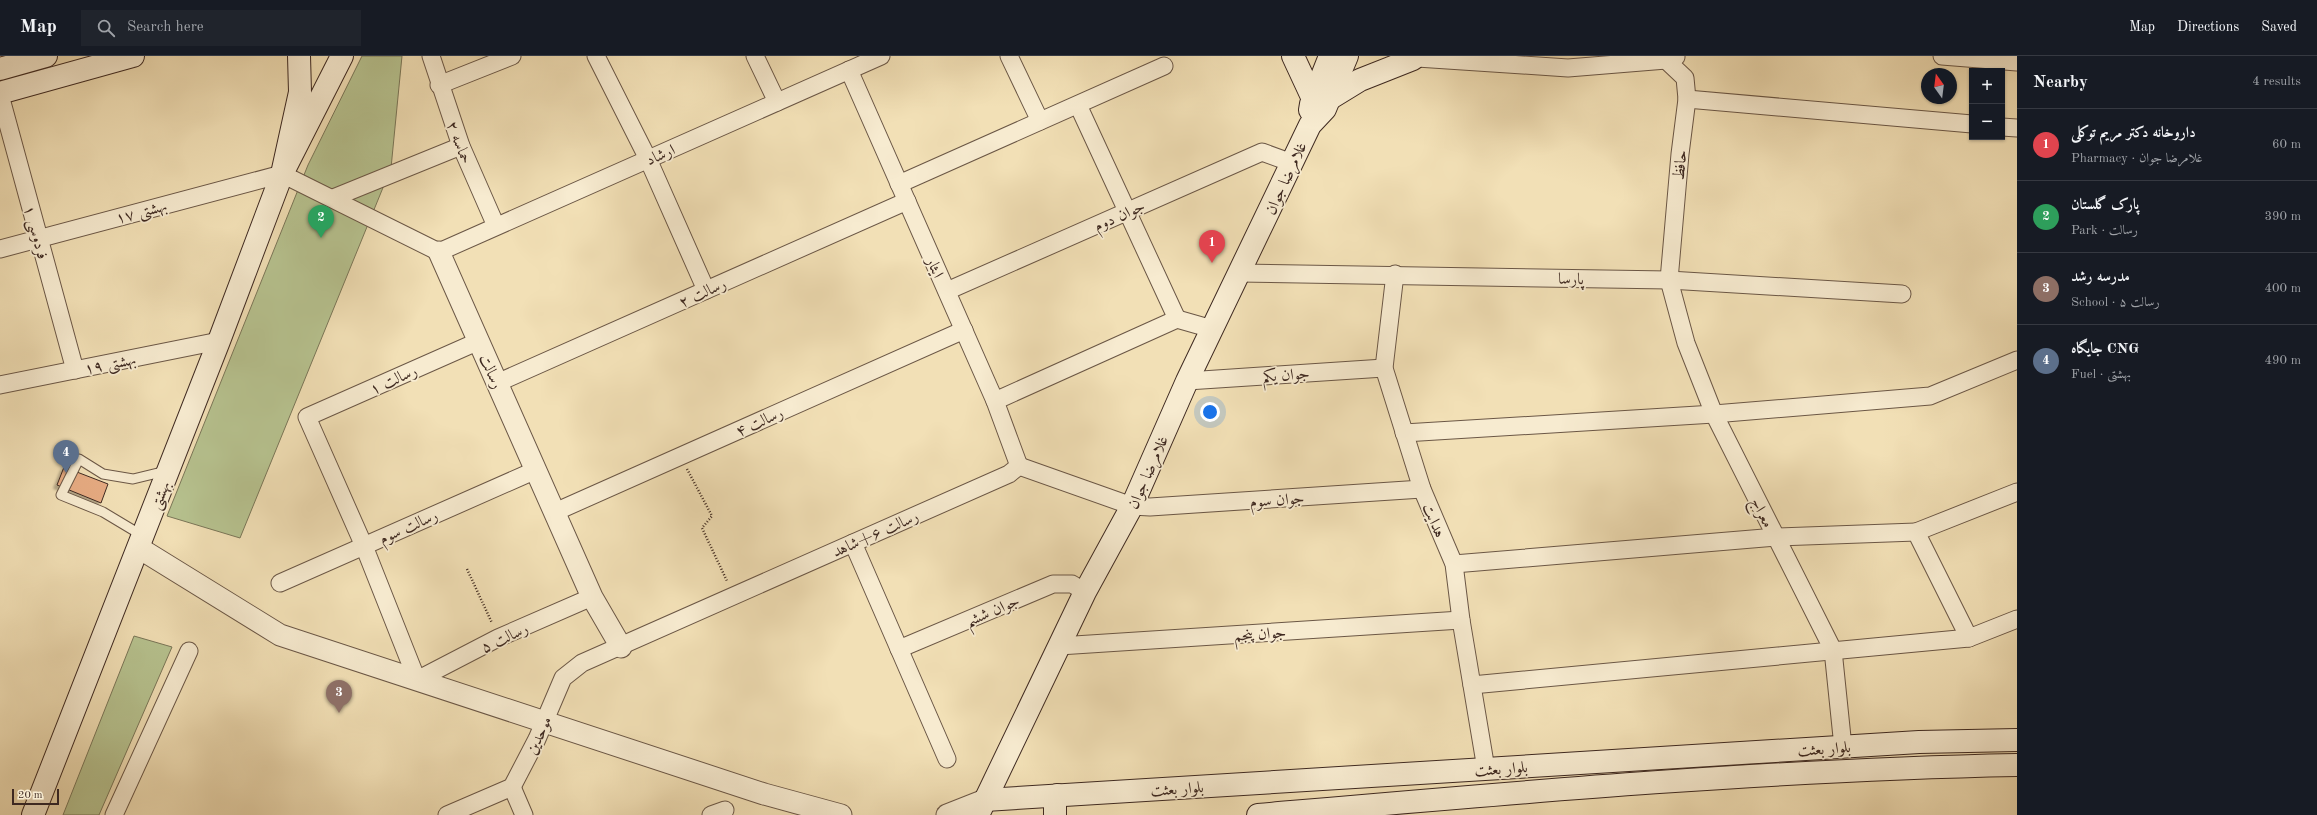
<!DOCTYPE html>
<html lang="en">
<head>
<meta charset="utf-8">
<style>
	body { margin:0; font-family:"Old Standard TT",Amiri,serif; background:#20242c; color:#f1f3f6 }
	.controls { position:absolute; right:12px; top:12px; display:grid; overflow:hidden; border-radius:0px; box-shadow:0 1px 3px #0004 }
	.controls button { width:36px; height:36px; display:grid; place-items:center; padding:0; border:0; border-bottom:1px solid #363941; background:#171b24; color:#f1f3f6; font:20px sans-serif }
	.compass { position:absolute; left:1921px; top:12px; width:36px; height:36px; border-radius:50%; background:#171b24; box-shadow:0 1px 3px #0004; rotate:346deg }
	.scale { position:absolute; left:12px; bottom:10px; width:47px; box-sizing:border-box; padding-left:4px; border:2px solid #3e2921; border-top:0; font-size:11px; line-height:14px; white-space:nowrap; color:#3e2921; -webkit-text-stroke:3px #f7ebd0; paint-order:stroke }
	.you { position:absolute; left:1210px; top:356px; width:14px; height:14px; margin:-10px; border:3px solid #fff; border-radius:50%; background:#1a73e8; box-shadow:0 0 0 6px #1a73e833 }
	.badge { display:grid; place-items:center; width:26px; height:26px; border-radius:50%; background:#c59692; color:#fff; font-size:13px; font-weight:700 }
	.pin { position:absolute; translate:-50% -33px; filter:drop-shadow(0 1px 2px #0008) }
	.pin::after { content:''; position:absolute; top:21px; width:14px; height:12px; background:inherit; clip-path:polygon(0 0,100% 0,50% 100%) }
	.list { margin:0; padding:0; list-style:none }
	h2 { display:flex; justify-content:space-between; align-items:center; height:52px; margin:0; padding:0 16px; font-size:17px }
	h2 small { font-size:13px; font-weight:400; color:#9ea1a6 }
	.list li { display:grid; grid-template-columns:26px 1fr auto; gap:12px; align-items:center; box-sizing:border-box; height:72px; padding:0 16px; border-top:1px solid #363941 }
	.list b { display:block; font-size:15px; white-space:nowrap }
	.list p { margin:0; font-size:13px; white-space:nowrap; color:#9ea1a6 }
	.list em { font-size:13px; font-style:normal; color:#9ea1a6 }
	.icon { flex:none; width:22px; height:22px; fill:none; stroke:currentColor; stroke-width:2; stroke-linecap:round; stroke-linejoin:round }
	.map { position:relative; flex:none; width:2017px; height:759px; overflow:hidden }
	header { display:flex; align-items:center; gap:24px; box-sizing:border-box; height:56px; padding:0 20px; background:#171b24; border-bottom:1px solid #363941 }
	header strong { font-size:19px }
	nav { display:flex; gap:22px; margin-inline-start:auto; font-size:14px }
	.search { width:280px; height:36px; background:#20242c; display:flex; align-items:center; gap:10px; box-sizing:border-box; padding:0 14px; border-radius:0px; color:#9ea1a6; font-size:15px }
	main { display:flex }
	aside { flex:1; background:#171b24 }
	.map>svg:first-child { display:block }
</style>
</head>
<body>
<header>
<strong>Map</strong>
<div class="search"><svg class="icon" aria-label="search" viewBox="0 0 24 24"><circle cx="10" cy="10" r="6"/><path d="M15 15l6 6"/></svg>Search here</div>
<nav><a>Map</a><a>Directions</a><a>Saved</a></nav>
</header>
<main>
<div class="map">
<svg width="2017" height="759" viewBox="0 0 2017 759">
	<defs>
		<filter id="shadow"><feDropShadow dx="-3.5" dy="3.5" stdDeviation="1" flood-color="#0004"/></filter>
	</defs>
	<rect width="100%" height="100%" fill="#f2e0b6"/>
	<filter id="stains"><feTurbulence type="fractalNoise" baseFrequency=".005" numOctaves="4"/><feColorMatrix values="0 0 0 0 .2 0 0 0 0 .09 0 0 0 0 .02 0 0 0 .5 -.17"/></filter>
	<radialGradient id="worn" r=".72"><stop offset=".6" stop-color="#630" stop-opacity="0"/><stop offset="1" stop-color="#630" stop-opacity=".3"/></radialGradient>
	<!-- green -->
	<g fill="#b7c390" stroke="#7a7658">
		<polygon points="362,0 402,0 391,112 240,482 167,460 308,109"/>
		<polygon points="134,580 172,591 99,759 63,759"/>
	</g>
	<!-- building -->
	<polygon fill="#e6ab82" stroke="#3e2921" filter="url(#shadow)" points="64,411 108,428 101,447 57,429"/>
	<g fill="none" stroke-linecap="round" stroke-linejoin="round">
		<!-- service casing -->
		<g stroke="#6b5746" stroke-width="11">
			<polyline id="service" points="143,480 103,456 61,439 79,403 103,418 133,423 166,415"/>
		</g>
		<!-- minor casing -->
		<g stroke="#6b5746" stroke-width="19">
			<g id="minor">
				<polyline points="431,0 461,90 496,170"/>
				<polyline points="596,0 648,103 706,234"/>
				<polyline points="755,0 777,46"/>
				<polyline points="1009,0 1040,65"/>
				<polyline points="1942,0 2017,6"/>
				<polyline points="1402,1 1568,12 1666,4 1676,1"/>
				<polyline points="1666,4 1685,22 1687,43 1680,98 1669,224 1686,287 1714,358 1833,594 1843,691"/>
				<polyline points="849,14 995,345 1019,410"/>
				<polyline points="439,29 512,0"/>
				<polyline points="0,39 75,314"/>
				<polyline points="1687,43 1972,68"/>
				<polyline points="1078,49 1177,263"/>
				<polyline points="2002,71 2017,72"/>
				<polyline points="899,128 1164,10"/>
				<polyline points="333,142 461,90"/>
				<polyline points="0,193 282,118 439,196 881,0"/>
				<polyline points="1239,217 1669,224 1902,238"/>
				<polyline points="1395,218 1384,312 1422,433 1454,508 1461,564 1486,713"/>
				<polyline points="947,235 1262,96 1292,107"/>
				<polyline points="1177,263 1212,273"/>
				<polyline points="479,285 307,361 364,490 417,624 498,582 592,541"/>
				<polyline points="1187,325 1384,312"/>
				<polyline points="497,327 907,145"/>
				<polyline points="0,329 219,285"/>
				<polyline points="995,345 1177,263"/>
				<polyline points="1404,377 1714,358 1930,340 2017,304"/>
				<polyline points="555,456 964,274"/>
				<polyline points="1916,476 2017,436"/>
				<polyline points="853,487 947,703"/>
				<polyline points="1454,508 1776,481 1916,476 1969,582 2017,563"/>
				<polyline points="280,527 536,414"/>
				<polyline points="1059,590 1461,564"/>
				<polyline points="899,593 1053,528 1072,528 1085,536"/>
				<polyline points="1472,629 1969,582"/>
				<polyline points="512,731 524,759"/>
				<polyline points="114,759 189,595"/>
				<polyline points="447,759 512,731 537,683 563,622 582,607 1009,418 1019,410 1132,450 1150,451 1422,433"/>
				<polyline points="711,759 725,754"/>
			</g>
		</g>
		<!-- tertiary casing -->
		<g stroke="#6b5746" stroke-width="23">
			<g id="tertiary">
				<polyline points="439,196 592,541 621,591"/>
				<polyline points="139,492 280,579 764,738 841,759"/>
				<polyline points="947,759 985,744"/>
			</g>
		</g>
		<!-- secondary casing -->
		<g stroke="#3e2921" stroke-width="24">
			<g id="secondary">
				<polyline points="299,0 300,36 282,118 342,0"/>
				<polyline points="1293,0 1313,43"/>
				<polyline points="0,13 46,0"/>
				<polyline points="0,37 133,0"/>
				<polyline points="1329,43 1360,24 1413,3"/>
				<polyline points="1310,54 1311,48 1330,0"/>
				<polyline points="985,744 1919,686 2017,684"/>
				<polyline points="33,759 219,285 282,118"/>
				<polyline points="978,759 1085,536 1132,450 1187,325 1310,69 1325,53 1347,0"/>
				<polyline points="1055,759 1055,747 1057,739"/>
				<path d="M1258 759C1510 737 1763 714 2017 709"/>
			</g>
		</g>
		<!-- path -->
		<g stroke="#3e2921" stroke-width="2.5" stroke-dasharray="1 2" stroke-linecap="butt">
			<polyline points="687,413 712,460 702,472 727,525"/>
			<polyline points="467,513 492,567"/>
		</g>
		<!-- service -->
		<use href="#service" stroke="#f7ebd0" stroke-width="9"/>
		<!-- minor -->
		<use href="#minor" stroke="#f7ebd0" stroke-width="17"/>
		<!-- tertiary -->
		<use href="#tertiary" stroke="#f7ebd0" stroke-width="21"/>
		<!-- secondary -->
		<use href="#secondary" stroke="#f7ebd0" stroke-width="22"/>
	</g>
	<g text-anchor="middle" stroke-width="3.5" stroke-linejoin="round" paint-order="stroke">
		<!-- street labels -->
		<g font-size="16" fill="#3e2921" stroke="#f7ebd0">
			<text transform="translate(460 86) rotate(69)" y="6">حماسه ۲</text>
			<text transform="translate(660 98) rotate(-24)" y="6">ارشاد</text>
			<text transform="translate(1679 109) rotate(-84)" y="6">حافظ</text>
			<text transform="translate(1285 122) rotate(-65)" y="6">غلامرضا جوان</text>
			<text transform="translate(141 155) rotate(-15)" y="6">بهشتی ۱۷</text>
			<text transform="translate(1119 159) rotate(-24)" y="6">جوان دوم</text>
			<text transform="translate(37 176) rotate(75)" y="6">فردوسی ۱</text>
			<text transform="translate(936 211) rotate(66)" y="6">ایثار</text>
			<text transform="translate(1571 222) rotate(1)" y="6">پارسا</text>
			<text transform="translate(702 236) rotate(-24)" y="6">رسالت ۲</text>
			<text transform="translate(110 307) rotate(-11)" y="6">بهشتی ۱۹</text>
			<text transform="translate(492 315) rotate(66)" y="6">رسالت</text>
			<text transform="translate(1286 318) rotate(-4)" y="6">جوان یکم</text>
			<text transform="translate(393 323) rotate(-24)" y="6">رسالت ۱</text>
			<text transform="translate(759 365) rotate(-24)" y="6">رسالت ۴</text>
			<text transform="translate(1147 416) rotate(-66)" y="6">غلامرضا جوان</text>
			<text transform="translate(159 439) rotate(-69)" y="6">بهشتی</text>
			<text transform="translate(1277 443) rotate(-4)" y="6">جوان سوم</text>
			<text transform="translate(1763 456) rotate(63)" y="6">معراج</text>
			<text transform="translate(1435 464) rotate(67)" y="6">هدایت</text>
			<text transform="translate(408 470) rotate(-24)" y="6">رسالت سوم</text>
			<text transform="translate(875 477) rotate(-24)" y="6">رسالت ۶+شاهد</text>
			<text transform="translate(992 554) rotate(-23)" y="6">جوان ششم</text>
			<text transform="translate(1260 577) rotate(-4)" y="6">جوان پنجم</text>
			<text transform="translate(504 581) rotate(-25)" y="6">رسالت ۵</text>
			<text transform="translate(538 679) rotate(-65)" y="6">موحدین</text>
			<text transform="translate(1824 692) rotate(-4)" y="6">بلوار بعثت</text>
			<text transform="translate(1501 712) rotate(-4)" y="6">بلوار بعثت</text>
			<text transform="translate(1177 732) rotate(-4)" y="6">بلوار بعثت</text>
		</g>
	</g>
	<rect width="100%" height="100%" filter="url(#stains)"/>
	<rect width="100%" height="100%" fill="url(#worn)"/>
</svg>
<div class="controls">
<button>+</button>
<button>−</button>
</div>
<svg class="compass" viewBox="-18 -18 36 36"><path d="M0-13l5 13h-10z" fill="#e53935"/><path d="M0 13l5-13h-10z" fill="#9ea1a6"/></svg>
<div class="scale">20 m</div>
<div class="you"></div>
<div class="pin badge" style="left:1212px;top:207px;background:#e0444e">1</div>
<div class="pin badge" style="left:321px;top:182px;background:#2e9e5b">2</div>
<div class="pin badge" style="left:339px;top:657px;background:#8d6e63">3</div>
<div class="pin badge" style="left:66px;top:417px;background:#5c6f8a">4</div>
</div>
<aside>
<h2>Nearby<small>4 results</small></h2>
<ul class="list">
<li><span class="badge" style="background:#e0444e">1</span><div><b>داروخانه دکتر مریم توکلی</b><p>Pharmacy · غلامرضا جوان</p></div><em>60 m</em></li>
<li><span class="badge" style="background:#2e9e5b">2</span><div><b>پارک گلستان</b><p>Park · رسالت</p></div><em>390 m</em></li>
<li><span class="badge" style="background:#8d6e63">3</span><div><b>مدرسه رشد</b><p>School · رسالت ۵</p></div><em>400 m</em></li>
<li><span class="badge" style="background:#5c6f8a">4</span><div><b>جایگاه CNG</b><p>Fuel · بهشتی</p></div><em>490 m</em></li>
</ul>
</aside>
</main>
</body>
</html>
